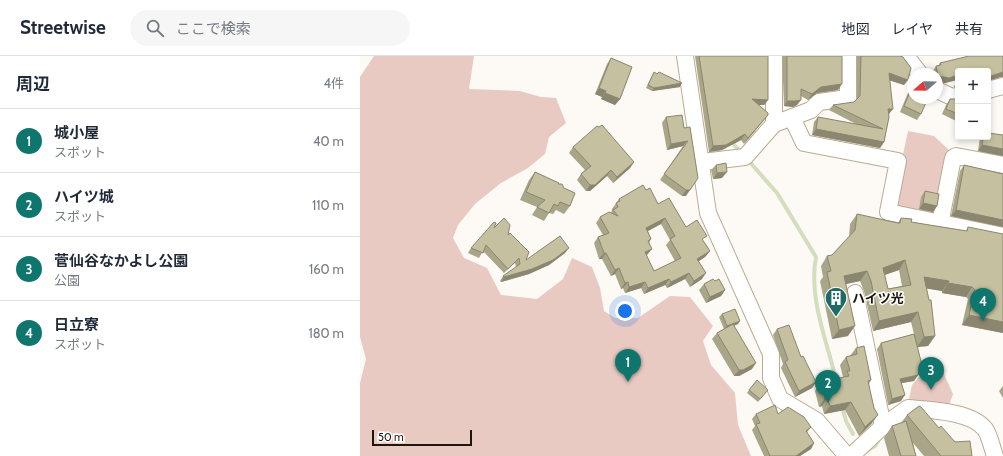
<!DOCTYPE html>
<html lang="ja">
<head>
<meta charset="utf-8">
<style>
	body { margin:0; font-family:Cabin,"Noto Sans JP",sans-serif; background:#f6f6f7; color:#1f2937 }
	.controls { position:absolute; right:12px; top:12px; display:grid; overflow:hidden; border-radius:4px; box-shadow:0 2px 6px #0003 }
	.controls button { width:36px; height:36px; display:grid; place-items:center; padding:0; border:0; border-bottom:1px solid #e0e1e3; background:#fff; color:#1f2937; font:20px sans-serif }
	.compass { position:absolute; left:547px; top:12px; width:36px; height:36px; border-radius:50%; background:#fff; box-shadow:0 2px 6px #0003; rotate:250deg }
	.scale { position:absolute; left:12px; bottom:10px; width:100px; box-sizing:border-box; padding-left:4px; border:2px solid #1c160c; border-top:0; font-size:11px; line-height:14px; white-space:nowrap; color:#1c160c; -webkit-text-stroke:3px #fff; paint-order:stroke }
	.you { position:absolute; left:265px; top:255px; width:14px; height:14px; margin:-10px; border:3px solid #fff; border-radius:50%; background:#1a73e8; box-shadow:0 0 0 6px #1a73e833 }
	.badge { display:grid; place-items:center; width:26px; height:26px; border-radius:50%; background:#0f766e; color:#fff; font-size:13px; font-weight:700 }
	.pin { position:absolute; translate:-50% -33px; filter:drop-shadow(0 1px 2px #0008) }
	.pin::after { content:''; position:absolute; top:21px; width:14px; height:12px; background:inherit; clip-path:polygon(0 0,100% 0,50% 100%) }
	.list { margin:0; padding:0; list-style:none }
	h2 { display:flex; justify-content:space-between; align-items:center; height:52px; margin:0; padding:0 16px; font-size:17px }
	h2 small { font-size:13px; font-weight:400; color:#747a83 }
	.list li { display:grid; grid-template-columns:26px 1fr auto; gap:12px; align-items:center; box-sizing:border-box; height:64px; padding:0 16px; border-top:1px solid #e0e1e3 }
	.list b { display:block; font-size:15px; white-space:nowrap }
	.list p { margin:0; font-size:13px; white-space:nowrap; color:#747a83 }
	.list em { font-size:13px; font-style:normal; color:#747a83 }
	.icon { flex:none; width:22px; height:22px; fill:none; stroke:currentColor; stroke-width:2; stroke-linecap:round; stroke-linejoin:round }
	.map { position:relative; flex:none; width:643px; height:400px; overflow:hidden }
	header { display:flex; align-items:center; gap:24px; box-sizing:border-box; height:56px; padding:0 20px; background:#fff; border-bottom:1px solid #e0e1e3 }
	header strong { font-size:19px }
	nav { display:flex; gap:22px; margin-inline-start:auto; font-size:14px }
	.search { width:280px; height:36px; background:#f6f6f7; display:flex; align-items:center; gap:10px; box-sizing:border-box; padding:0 14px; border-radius:22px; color:#747a83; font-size:15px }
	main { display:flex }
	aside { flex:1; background:#fff }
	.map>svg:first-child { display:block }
</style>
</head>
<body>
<header>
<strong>Streetwise</strong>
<div class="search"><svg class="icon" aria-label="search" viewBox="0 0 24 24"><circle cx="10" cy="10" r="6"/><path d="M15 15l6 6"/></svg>ここで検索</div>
<nav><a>地図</a><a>レイヤ</a><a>共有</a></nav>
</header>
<main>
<aside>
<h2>周辺<small>4件</small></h2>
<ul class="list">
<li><span class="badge">1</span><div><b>城小屋</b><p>スポット</p></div><em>40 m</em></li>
<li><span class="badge">2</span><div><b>ハイツ城</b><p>スポット</p></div><em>110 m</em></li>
<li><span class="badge">3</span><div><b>菅仙谷なかよし公園</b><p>公園</p></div><em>160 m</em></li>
<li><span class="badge">4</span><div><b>日立寮</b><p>スポット</p></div><em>180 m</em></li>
</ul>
</aside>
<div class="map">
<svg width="643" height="400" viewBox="0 0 643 400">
	<rect width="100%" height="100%" fill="#fdf9f4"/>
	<!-- green -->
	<g fill="#e9cac3">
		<polygon points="14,0 114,0 109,33 160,35 181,41 196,42 206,67 189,81 185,98 168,112 141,127 115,148 98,169 93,182 104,202 127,212 141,239 177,243 203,223 212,202 232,211 240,232 244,255 255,262 278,262 310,240 330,241 353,270 343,285 351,309 375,337 378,369 391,400 0,400 0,327 6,303 0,281 0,21"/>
		<polygon points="548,75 574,80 589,94 577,157 570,161 537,153 533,146"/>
		<polygon points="567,312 582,314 593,338 588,352 549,343 552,329"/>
	</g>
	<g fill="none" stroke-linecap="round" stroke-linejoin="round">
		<!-- stream -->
		<g stroke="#d3debd" stroke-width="4">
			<polyline points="372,84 375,90 382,97"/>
			<path d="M388 104 417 137 456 201C448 243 468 287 477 328"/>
			<polyline points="482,350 486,365 493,378"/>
			<polyline points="508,394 515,390 519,383"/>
		</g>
		<!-- street casing -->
		<g stroke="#bcaa92" stroke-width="18">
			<g id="street">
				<polyline points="325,0 348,157 411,298 411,322 420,343 457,365 487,400"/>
				<polyline points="546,0 560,18"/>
				<polyline points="577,34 592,41 598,40"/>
				<polyline points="628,34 643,30"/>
				<polyline points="432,62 444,87 538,105 528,156 643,180"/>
				<polyline points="414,68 414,0"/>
				<polyline points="342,106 385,101 414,68 451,54 459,46 488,42 488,0"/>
				<polyline points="580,168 593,102 596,100 643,109"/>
				<polyline points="495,237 523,370"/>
				<path d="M491 400 523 370 548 352C569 354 611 355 625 373 630 380 632 392 635 400"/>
			</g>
		</g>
		<!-- street -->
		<use href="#street" stroke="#fff" stroke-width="16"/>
	</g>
	<!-- wall -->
	<g fill="#a9a589" fill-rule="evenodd">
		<polygon points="335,0 408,0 408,44 404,49 399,49 408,59 404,64 384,88 381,84 362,94 349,96"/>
		<polygon points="422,0 482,0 478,34 457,37 448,44 441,40 437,49 433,51 424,50"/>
		<polygon points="497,0 540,0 544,29 530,24 529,58 524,86 520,92 452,79 454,66 458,61 498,69 469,54 473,49 494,46 497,43"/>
		<polygon points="251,2 260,43 255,49 241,43 242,41 235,38 247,8"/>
		<polygon points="580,7 641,21 598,15 598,31 594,31 597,24 585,27 577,26 577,18 572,18 572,16 576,10 578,10"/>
		<polygon points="294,16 320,31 292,35 286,32"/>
		<polygon points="553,28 553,42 561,58 557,64 540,56 550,32"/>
		<polygon points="590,43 598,43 598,66 582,58 586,49"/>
		<polygon points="306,61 324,72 326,140 322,140 300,124 323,90 307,94 302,67"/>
		<polygon points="643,79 643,100 618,95 620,81 628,81"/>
		<polygon points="213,91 274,106 270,112 253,127 247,120 230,135 226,135 217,124 221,118 225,114 209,97"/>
		<polygon points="356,109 362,122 353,123 351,114"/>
		<polygon points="604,109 643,118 643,171 591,160 600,115"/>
		<polygon points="175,116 198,128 210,150 204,158 196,154 193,158 189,157 184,165 172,159 177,151 160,144 169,124"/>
		<path d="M286 134 298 148 326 171 343 185 350 195 345 201 339 205 342 223 330 231 325 223 307 232 305 229 284 238 281 232 265 237 263 232 261 233 255 218 251 220 242 203H239L234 187 238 181 243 179 236 167 240 161 251 157 252 154V153L259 143ZM301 168 310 184 306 189 315 205 294 215 287 200V199L289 187 291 183 288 175Z"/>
		<polygon points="565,135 577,150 573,156 559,153 561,141"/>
		<path d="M497 158 538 167 541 162 551 166 606 175 608 171 643 277 602 269 608 243 606 241 582 237V235L566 232 575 280 568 290 557 291 558 319 554 325 541 327V345L528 349 517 293 521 287 554 278 551 266 513 275 504 235 500 225 486 228 488 280 472 283 460 225 463 221 461 210 467 200 472 199 489 182 490 168ZM539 214 542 230 528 233 524 219Z"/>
		<polygon points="134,172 148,179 166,204 205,197 189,209 169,218 141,226 140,225 143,220 156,211 155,207 144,217 123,195 119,202 108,197 111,192"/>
		<polygon points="355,225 365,234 361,240 346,247 339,234 344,228"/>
		<polygon points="362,258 378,268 374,270 392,313 379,320 374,320 352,283 357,277 364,273 359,261"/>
		<polygon points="417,273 441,301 456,326 452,332 435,341 421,312 423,308 413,279"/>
		<polygon points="496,292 511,324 509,328 512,367 499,380 485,354 464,358 462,350 459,351 455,335 461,326 483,322 483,321 480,309 486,301 490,300"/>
		<polygon points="643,330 643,342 639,335"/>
		<polygon points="389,334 408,334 398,346 387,337"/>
		<polygon points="396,358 418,358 447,376 454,387 451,393 440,400 404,400 392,374 395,370 392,363"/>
		<polygon points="547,359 579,372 612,400 564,400 553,387 556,400 529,400 524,382 532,370 541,367"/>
	</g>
	<!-- shaded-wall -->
	<g fill="#8a866f">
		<polygon points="643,16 643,21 641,21 628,25 628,21"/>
		<polygon points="529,17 548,24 544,29 525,23"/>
		<polygon points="598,19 598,22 597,24 585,27 577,26 577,21 578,20"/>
		<polygon points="598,25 598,31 594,31"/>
		<polygon points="322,27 320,31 292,35 294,32"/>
		<polygon points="482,28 478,34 457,37 448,44 452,38 461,31"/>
		<polygon points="239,32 246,35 242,41 235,38"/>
		<polygon points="245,37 260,43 255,49 241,43"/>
		<polygon points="392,43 408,44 404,49 388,49"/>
		<polygon points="441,44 437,49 433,51 424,50 427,45"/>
		<polygon points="528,53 533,53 529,58"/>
		<polygon points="408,59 404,64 384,88 388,82"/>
		<polygon points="456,73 524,86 520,92 452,79"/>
		<polygon points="385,78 381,84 362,94 349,96 353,90"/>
		<polygon points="328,85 323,90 307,94 311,88"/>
		<polygon points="622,89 643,93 643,100 618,95"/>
		<polygon points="274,106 270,112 253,127 257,121"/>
		<polygon points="251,114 247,120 230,135 226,135 230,129"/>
		<polygon points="367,116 362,122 353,123 357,117"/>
		<polygon points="326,134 330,134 326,140 322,140"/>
		<polygon points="563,147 577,150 573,156 559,153"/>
		<polygon points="596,154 643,164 643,171 591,160"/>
		<polygon points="305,162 301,168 282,178 286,172"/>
		<polygon points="209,192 205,197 189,209 169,218 141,226 144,221"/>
		<polygon points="292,193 287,199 281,202 285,196"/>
		<polygon points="350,195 345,201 333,209 337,203"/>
		<polygon points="244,197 246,197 242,203 239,203"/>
		<polygon points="545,204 539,214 516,222 523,212"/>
		<polygon points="259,212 255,218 251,220 255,214"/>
		<polygon points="507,215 500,225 477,230 484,220"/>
		<polygon points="329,217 325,223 307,232 311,226"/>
		<polygon points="346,217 342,223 330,231 334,225"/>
		<polygon points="564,221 589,225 582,235 557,231"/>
		<polygon points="309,223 305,229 284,238 288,232"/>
		<polygon points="268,226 263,232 261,233 265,227"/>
		<polygon points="285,226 281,232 265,237 269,231"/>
		<polygon points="588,227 612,231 606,241 582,237"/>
		<polygon points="365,234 361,240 346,247 350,241"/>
		<polygon points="558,256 551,266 513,275 519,265"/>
		<polygon points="609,259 643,266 643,277 602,269"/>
		<polygon points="380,265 378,268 364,273 367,270"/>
		<polygon points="495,270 488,280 472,283 479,274"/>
		<polygon points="575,280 568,290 557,291 564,281"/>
		<polygon points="396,307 392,313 379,320 374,320 379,314"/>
		<polygon points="558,319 554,325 536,328 540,323"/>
		<polygon points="456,326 452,332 435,341 439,335"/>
		<polygon points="545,339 541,345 528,349 532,343"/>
		<polygon points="465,342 467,342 462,350 459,351"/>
		<polygon points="491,346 485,354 464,358 470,350"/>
		<polygon points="518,359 512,367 499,380 505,371"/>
		<polygon points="451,371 447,376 442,380 446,375"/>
		<polygon points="454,387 451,393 440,400 436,400"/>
	</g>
	<!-- building -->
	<g fill="#c5c09f" stroke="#8a866f" fill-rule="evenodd">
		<polygon points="339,0 408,0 408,44 392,43 408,57 408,59 388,82 385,78 366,89 353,90"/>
		<polygon points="427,0 482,0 482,28 461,31 452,38 441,33 441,44 436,45 427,45"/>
		<polygon points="501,0 540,0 543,1 551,12 548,24 529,17 533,53 528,53 529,61 524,86 456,73 458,61 523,73 473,49 494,46 500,40"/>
		<polygon points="609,0 643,0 643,16 628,21 628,15 598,15 598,19 589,22 578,20 576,10 581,9 580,7"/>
		<polygon points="251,2 272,11 260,43 245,37 246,35 239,32"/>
		<polygon points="294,16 297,18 299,16 322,27 294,32 288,29"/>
		<polygon points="553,29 553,42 568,42 561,58 544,50"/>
		<polygon points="590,43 598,43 598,58 586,53"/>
		<polygon points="322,59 324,72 330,71 338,122 330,134 326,134 304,118 328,85 311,88 306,61"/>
		<polygon points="242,69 274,106 257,121 251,114 235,129 230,129 221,118 231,110 213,91 237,70 239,71"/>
		<polygon points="628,77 643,79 643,93 622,89 623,81 628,81"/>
		<polygon points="366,107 367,116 357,117 356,109"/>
		<polygon points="604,109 643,118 643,164 596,154"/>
		<polygon points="175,116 199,127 198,128 202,128 204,132 215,137 210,150 200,146 198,150 194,148 189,157 177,151 185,144 166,136"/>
		<path d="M283 129 286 134 290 132 298 148 309 142 326 171 337 164 347 180 342 183 350 195 337 203 346 217 334 225 329 217 311 226 309 223 288 232 285 226 269 231 268 226 265 227 259 212 255 214 246 197H244L238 181 249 177 240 161 249 156 258 160 253 154 258 151 256 147 260 145 259 143ZM305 162 315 180 310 183 321 202 294 215 285 196 292 193 288 185 291 183 286 172Z"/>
		<polygon points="565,135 579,138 577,150 563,147"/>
		<path d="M497 158 538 167H540L541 162 552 163 551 166 607 175 608 171 643 178V266L609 259 615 234 612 231 588 227 589 225 564 221 569 244H571L575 280 564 281 558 256 519 265 511 225 507 215 484 220 495 270 479 274 467 216 471 215 467 200 472 199 495 174ZM545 204 551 229 528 233 523 212Z"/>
		<polygon points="144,162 150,169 148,179 150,177 169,196 166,204 200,180 209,192 193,204 172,213 144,221 143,220 160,208 159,202 148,213 126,189 123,197 111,192 134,166 136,167 134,172"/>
		<polygon points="353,223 355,225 359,223 365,234 350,241 344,228"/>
		<polygon points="375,253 380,265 367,270 362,258"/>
		<polygon points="373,268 396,307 383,314 379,314 357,277"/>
		<polygon points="429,269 441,301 443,300 456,326 439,335 425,306 428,304 417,273"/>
		<polygon points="554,278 562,309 558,319 540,323 545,339 532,343 521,287"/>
		<polygon points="504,290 511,324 508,325 514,352 518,359 505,371 491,346 470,350 467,342 465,342 461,326 489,320 487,315 490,315 486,301 497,298 496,292"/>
		<polygon points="397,324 408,334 400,343 389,334"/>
		<polygon points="415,349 418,358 428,351 444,361 451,371 446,375 454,387 436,400 410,400 396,368 400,367 396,358"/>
		<polygon points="559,350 561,351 579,372 581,370 595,386 610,385 612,400 581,400 547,359"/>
		<polygon points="546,365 556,400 541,400 532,370"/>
	</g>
	<!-- icons -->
	<defs>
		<g id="building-pin" transform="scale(1.15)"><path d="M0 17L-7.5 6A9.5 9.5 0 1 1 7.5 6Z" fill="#1f6a65" stroke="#fff"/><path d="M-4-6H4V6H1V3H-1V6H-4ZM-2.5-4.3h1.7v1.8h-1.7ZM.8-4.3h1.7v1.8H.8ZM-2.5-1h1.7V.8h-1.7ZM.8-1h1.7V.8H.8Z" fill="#fff"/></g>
	</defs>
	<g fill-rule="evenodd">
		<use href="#building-pin" x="476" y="242"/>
	</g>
	<g text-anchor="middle" stroke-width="3" stroke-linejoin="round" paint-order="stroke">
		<!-- poi labels -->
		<g font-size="13" font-weight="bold" fill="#1c160c" stroke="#fff" text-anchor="start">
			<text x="492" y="247">ハイツ光</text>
		</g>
	</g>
</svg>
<div class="controls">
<button>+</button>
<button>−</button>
</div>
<svg class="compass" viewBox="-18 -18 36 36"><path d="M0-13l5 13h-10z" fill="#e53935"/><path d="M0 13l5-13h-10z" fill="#747a83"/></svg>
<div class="scale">50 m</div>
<div class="you"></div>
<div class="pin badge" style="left:268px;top:326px">1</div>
<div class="pin badge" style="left:468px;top:347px">2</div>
<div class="pin badge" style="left:571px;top:334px">3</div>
<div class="pin badge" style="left:623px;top:265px">4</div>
</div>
</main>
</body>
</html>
